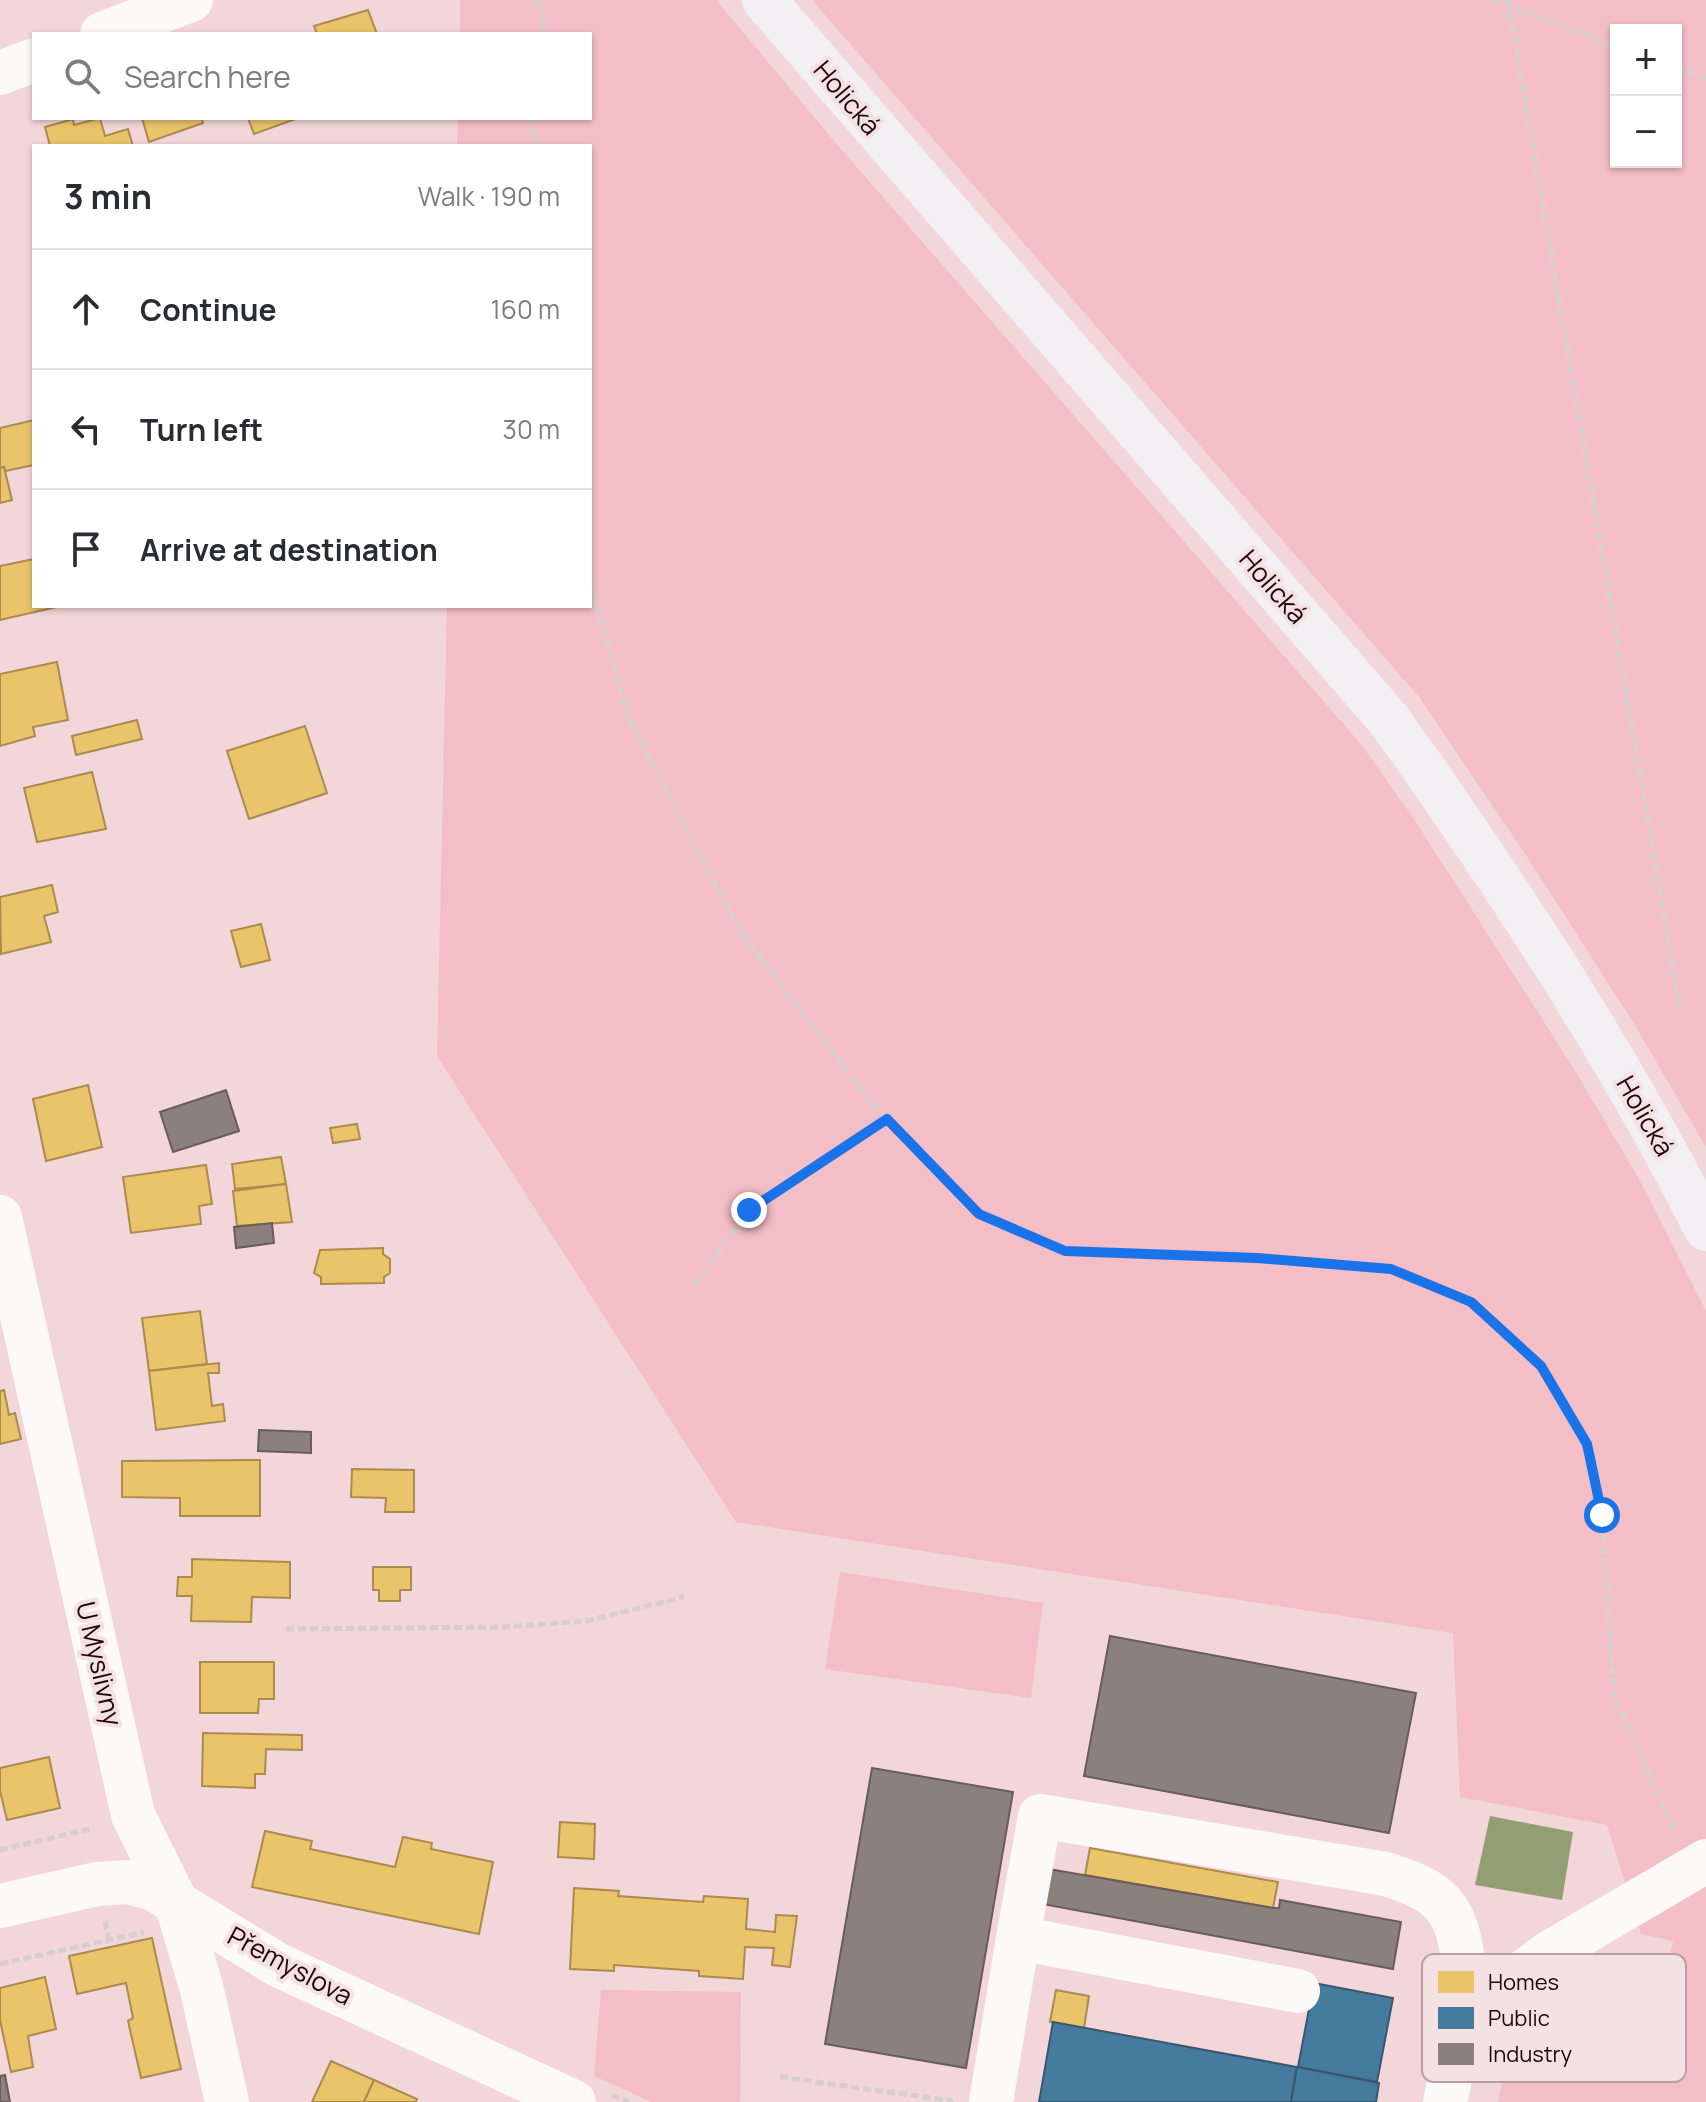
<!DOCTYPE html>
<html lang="en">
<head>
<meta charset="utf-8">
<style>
	body { margin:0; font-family:Manrope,sans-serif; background:#f7f7f7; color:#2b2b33 }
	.controls { position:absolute; right:24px; top:24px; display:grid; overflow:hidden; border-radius:0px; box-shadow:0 2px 6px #0004 }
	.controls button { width:72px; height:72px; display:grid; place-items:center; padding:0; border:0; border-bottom:2px solid #e1e1e2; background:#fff; color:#2b2b33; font:40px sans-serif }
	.stop { position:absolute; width:24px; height:24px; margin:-18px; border:6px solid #1a73e8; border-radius:50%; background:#fff }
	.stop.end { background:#1a73e8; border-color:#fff; box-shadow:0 2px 8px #0008 }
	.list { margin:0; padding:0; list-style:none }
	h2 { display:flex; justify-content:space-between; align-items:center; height:104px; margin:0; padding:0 32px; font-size:34px }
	h2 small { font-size:26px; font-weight:400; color:#7c7c81 }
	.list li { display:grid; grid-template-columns:52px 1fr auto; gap:24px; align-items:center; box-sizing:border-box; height:120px; padding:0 32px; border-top:2px solid #e1e1e2 }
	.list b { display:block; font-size:30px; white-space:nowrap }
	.list em { font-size:26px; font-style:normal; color:#7c7c81 }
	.icon { flex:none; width:44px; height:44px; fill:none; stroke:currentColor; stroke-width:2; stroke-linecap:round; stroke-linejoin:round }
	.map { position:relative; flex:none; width:1706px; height:2102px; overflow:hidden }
	.search { position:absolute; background:#fff; box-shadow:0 2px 6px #0004; left:32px; top:32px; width:560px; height:88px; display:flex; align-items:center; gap:20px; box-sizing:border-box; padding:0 28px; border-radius:0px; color:#7c7c81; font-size:30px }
	.panel { position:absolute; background:#fff; box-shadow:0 2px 6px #0004; left:32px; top:144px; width:560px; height:464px; border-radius:0px }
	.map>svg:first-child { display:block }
</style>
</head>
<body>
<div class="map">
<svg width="1706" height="2102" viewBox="0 0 1706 2102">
	<rect width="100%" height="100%" fill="#f2d6d9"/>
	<!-- green -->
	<g fill="#f3bec6" fill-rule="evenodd">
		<polygon points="460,0 716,0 835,142 1360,743 1412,816 1569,1061 1638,1177 1706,1311 1706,2102 1498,2102 1513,2028 1566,2009 1655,2030 1673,1941 1641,1934 1607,1825 1460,1797 1453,1633 736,1522 437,1056 447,606 590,606 590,146 457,146 458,118 590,118 590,34 460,34"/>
		<path d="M812 0H1706V1147L1633 1022 1526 855 1419 697ZM1676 30V162H1616V30Z"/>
		<polygon points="840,1572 1043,1603 1031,1698 825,1669"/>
		<polygon points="601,1990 741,1992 740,2102 652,2102 594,2076"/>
	</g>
	<!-- water -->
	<polygon fill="#949e75" points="1490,1816 1573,1832 1562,1900 1475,1885"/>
	<!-- homes -->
	<g fill="#e9c46a" stroke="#ad8a4e" stroke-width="2">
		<polygon points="368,10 377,34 317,34 314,26"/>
		<polygon points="100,118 105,136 128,129 133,146 50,146 45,127 73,119 74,125"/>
		<polygon points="142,118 202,118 203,123 149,142"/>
		<polygon points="248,118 298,118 254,134"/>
		<polygon points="34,420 34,465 5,471 4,467 0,468 0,428"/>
		<polygon points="4,467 12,500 0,503 0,468"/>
		<polygon points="34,559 34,606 61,606 0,620 0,566"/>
		<polygon points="57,662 68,720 33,727 35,736 0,746 0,674"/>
		<polygon points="137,720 142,739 76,755 72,736"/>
		<polygon points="305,726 327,793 249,819 227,751"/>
		<polygon points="92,772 106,829 37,842 24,788"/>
		<polygon points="52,885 58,912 44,916 51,942 1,954 0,897"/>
		<polygon points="261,924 270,960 241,967 231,931"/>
		<polygon points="88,1085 102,1147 46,1161 33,1099"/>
		<polygon points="357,1124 360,1139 333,1143 330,1128"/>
		<polygon points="281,1157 286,1184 235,1189 232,1164"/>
		<polygon points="206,1165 212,1204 199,1206 201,1224 131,1233 123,1177"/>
		<polygon points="286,1184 292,1222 237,1226 233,1191"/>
		<polygon points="383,1248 383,1254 390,1259 390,1273 384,1277 384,1283 321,1284 321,1277 314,1273 320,1250"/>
		<polygon points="200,1311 207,1364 149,1371 142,1318"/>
		<polygon points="219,1363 219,1373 208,1373 212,1406 223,1404 225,1421 156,1430 149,1371"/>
		<polygon points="4,1390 9,1415 15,1413 21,1439 0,1444 0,1391"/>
		<polygon points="260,1460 260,1516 180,1516 180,1498 122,1497 122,1461"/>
		<polygon points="352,1469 414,1470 414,1512 385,1512 386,1498 351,1497"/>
		<polygon points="192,1559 290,1562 290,1598 252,1597 251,1622 191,1621 192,1596 177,1596 178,1577 192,1577"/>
		<polygon points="373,1567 411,1567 411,1590 400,1590 400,1601 379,1601 379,1590 373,1590"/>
		<polygon points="200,1662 274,1662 274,1699 259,1699 258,1713 200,1713"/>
		<polygon points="203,1733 302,1735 302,1750 266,1749 265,1774 255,1774 255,1788 202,1786"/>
		<polygon points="49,1757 60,1808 7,1820 0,1791 0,1768"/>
		<polygon points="560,1822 595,1824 594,1859 558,1857"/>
		<polygon points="265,1831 312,1841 310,1849 395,1867 403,1837 432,1843 431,1849 493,1862 479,1934 252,1887"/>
		<polygon points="1090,1848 1278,1882 1273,1908 1085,1875"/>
		<polygon points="574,1888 619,1891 618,1896 703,1902 704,1896 748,1899 746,1929 775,1932 776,1915 797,1916 790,1967 772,1965 774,1948 745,1947 743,1979 699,1976 699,1971 614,1965 614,1971 570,1969"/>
		<polygon points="152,1938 181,2069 141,2078 128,2021 133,2018 126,1983 77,1994 69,1956"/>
		<polygon points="45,1977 56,2029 28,2036 33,2067 11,2072 0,2020 0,1988"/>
		<polygon points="1056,1990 1089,1996 1084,2028 1050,2022"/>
		<polygon points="331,2061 374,2080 364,2102 312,2102"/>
		<polygon points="374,2080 417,2099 416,2102 364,2102"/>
	</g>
	<!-- public -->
	<g fill="#457b9d" stroke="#3a5771" stroke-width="2">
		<polygon points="1314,1983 1393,1998 1377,2082 1298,2067"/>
		<polygon points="1053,2022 1297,2067 1291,2102 1039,2102"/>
		<polygon points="1297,2067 1379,2083 1376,2102 1291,2102"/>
	</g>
	<!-- industry -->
	<g fill="#8a817c" stroke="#6a5c5a" stroke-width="2">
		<polygon points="226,1090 239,1131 173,1152 160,1112"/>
		<polygon points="272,1223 274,1243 236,1248 234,1227"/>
		<polygon points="259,1430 311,1432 311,1453 258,1451"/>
		<polygon points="1110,1636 1416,1693 1389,1833 1084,1776"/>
		<polygon points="872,1768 1013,1792 966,2068 825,2044"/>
		<polygon points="1043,1868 1273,1908 1279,1908 1280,1900 1401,1922 1393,1969 1037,1903"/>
		<polygon points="5,2075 10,2102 0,2102 0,2076"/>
	</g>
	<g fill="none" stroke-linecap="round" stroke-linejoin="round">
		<!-- path -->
		<g stroke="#d6cecf" stroke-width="5" stroke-dasharray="8 4" stroke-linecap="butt">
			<polyline points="537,0 543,16 541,34"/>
			<polyline points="1492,0 1616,46"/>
			<polyline points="1508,0 1680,1010"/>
			<polyline points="1676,68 1706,79"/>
			<polyline points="531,118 536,146"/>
			<polyline points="590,583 628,716 738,928 872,1103 979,1214 1065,1251 1257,1258 1391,1269 1471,1302 1541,1366 1587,1444 1602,1515 1614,1697 1675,1832"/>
			<polyline points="695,1284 749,1210 887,1119"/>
			<polyline points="286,1629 504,1627 586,1621 684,1597"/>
			<polyline points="0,1850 94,1828"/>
			<polyline points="105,1921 109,1940"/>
			<polyline points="0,1964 144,1932"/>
			<polyline points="1563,2008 1574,1988"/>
			<polyline points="780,2077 953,2101"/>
			<polyline points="612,2095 629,2102"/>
		</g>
		<!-- minor -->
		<g stroke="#fdf9f9" stroke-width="44">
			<polyline points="102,34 191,0"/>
			<polyline points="0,73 34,60"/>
			<polyline points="0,1217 133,1815 176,1902 201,1986 227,2102"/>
			<polyline points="0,1906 97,1884 129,1882 154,1889 278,1965 574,2102"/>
			<path d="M1018 1938 1040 1816 1386 1874C1403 1880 1423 1886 1437 1898 1484 1939 1456 2049 1445 2102"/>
			<polyline points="1466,1983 1503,1987 1549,1953 1706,1861"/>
			<polyline points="991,2102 1018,1938 1298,1991"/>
		</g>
		<!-- major -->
		<path stroke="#f2f0f3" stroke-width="44" d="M764 0 1389 720C1505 882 1616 1051 1706 1229"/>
	</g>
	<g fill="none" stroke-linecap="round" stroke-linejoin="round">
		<!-- route -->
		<polyline stroke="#1a73e8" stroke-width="10" points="749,1210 887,1119 979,1214 1065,1251 1257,1258 1391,1269 1471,1302 1541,1366 1587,1444 1602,1515"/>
	</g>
	<g text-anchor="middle" stroke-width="8" stroke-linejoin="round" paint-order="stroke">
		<!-- street labels -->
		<g font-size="26" fill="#21040b" stroke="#f4e1e3">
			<text transform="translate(847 98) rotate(50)" y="9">Holická</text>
			<text transform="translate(1273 587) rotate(49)" y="9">Holická</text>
			<text transform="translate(1645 1116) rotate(60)" y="9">Holická</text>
			<text transform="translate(99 1664) rotate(77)" y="9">U Myslivny</text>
			<text transform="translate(290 1966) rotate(28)" y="9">Přemyslova</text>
		</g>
	</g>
	<!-- legend -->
	<rect x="1422" y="1954" width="264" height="128" rx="12" fill="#f4e1e3" stroke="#b59fa2" stroke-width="2"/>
	<rect x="1438" y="1971" width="36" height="22" fill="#e9c46a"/>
	<rect x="1438" y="2007" width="36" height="22" fill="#457b9d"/>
	<rect x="1438" y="2043" width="36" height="22" fill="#8a817c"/>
	<g font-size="22" fill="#21040b">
		<text x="1488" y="1990">Homes</text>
		<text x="1488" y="2026">Public</text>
		<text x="1488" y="2062">Industry</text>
	</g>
</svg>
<div class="controls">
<button>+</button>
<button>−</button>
</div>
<div class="stop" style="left:1602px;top:1515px"></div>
<div class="stop end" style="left:749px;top:1210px"></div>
<div class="search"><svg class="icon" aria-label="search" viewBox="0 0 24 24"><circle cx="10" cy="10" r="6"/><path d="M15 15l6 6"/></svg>Search here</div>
<section class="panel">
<h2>3 min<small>Walk · 190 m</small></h2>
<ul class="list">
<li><svg class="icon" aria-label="ahead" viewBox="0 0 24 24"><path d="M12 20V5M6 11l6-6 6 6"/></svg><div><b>Continue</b></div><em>160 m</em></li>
<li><svg class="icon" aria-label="left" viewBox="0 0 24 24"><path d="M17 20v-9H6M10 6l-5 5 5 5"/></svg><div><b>Turn left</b></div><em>30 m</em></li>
<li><svg class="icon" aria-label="arrive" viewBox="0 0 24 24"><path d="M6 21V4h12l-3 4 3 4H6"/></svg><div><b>Arrive at destination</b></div></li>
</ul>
</section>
</div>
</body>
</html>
